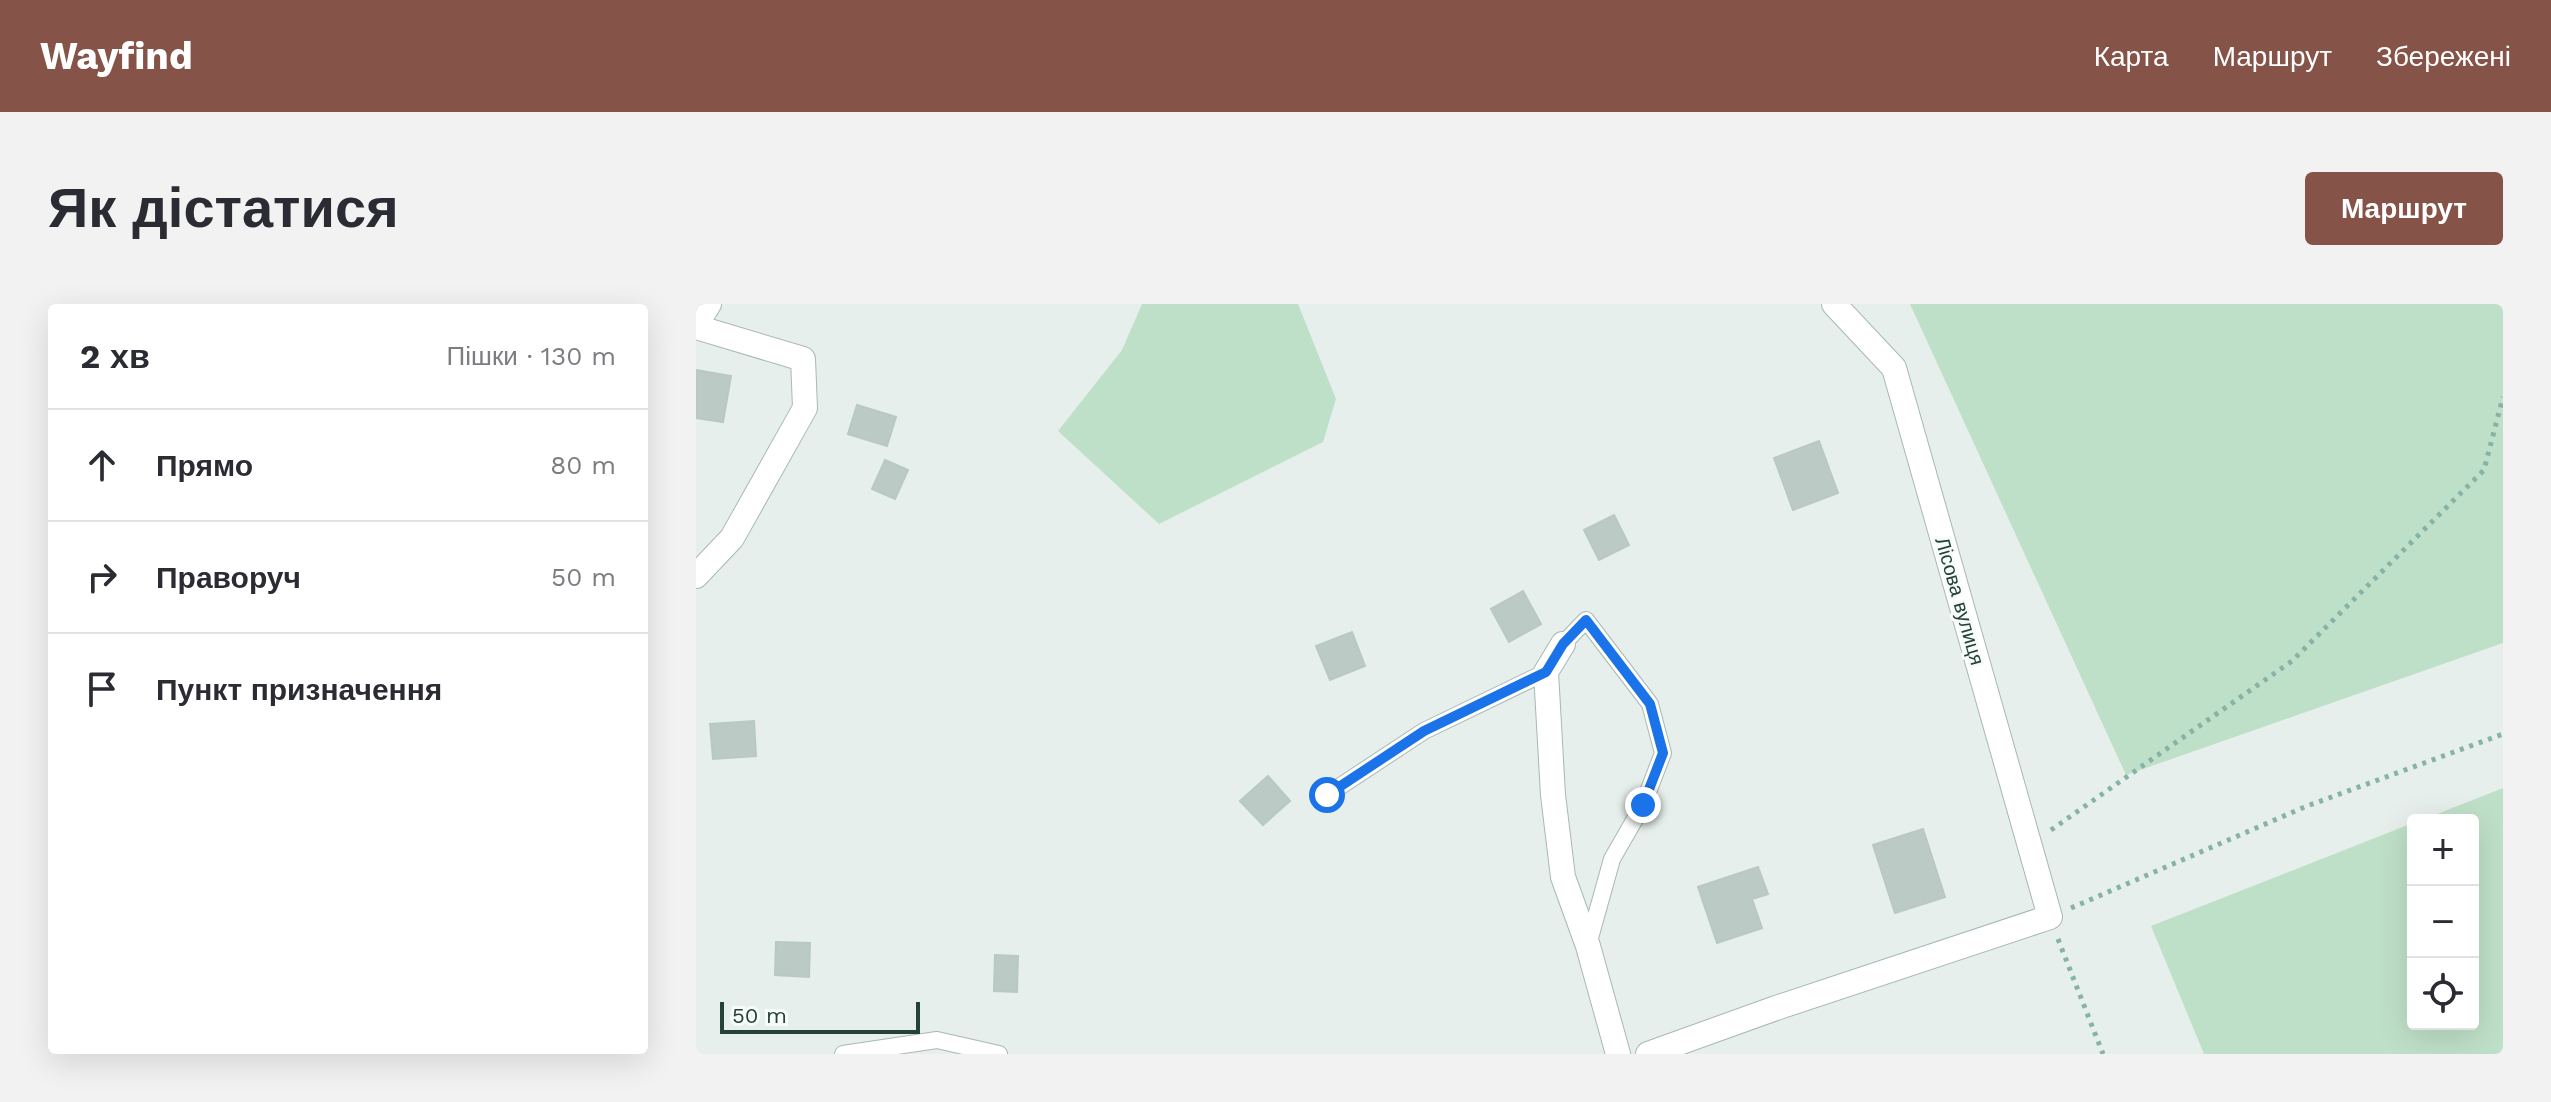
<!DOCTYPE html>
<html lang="uk">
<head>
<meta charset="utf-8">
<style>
	body { margin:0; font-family:"Work Sans",sans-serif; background:#f2f2f3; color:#2b2b33 }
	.controls { position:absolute; right:24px; bottom:24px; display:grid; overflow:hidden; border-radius:8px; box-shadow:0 8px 32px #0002 }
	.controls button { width:72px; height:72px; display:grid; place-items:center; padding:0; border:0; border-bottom:2px solid #e1e1e2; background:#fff; color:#2b2b33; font:40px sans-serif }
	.scale { position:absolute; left:24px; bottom:20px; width:200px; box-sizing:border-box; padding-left:8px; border:4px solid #24423a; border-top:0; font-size:22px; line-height:28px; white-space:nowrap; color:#24423a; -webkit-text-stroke:6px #f7fbf9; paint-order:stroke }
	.stop { position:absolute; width:24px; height:24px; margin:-18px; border:6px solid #1a73e8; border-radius:50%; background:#fff }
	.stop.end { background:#1a73e8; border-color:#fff; box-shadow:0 2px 8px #0008 }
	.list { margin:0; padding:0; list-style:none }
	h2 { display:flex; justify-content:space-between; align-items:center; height:104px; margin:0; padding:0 32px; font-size:34px }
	h2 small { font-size:26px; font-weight:400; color:#7c7c81 }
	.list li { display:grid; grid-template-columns:52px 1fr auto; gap:24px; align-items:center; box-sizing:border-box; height:112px; padding:0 32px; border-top:2px solid #e1e1e2 }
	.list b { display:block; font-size:30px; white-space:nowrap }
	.list em { font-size:26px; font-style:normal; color:#7c7c81 }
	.icon { flex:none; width:44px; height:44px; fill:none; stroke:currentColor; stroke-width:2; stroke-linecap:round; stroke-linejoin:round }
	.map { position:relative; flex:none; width:1807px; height:750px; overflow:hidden; border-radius:8px }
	header { display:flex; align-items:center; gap:48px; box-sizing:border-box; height:112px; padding:0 40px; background:#855347; color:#fff }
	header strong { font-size:38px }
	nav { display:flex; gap:44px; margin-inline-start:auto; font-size:28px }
	.intro { display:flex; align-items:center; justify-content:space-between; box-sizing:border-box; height:192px; padding:0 48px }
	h1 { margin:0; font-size:56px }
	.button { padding:20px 36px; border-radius:8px; background:#855347; color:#fff; font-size:28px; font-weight:700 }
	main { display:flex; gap:48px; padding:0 48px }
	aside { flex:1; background:#fff; border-radius:8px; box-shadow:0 8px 32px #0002 }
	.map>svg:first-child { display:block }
</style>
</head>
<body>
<header>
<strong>Wayfind</strong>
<nav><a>Карта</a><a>Маршрут</a><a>Збережені</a></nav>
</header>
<div class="intro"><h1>Як дістатися</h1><a class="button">Маршрут</a></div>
<main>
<aside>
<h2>2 хв<small>Пішки · 130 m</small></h2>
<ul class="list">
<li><svg class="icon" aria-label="ahead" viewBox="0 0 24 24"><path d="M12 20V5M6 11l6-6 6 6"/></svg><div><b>Прямо</b></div><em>80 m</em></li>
<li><svg class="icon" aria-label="right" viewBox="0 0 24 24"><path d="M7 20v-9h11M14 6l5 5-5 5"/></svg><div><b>Праворуч</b></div><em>50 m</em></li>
<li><svg class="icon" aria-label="arrive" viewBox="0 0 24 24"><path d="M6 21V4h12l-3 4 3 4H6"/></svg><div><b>Пункт призначення</b></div></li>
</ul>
</aside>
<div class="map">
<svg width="1807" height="750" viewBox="0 0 1807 750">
	<rect width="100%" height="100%" fill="#e6efeb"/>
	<!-- green -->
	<g fill="#bfe0c8">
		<polygon points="446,0 602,0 640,95 627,138 463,220 362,127 426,46"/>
		<polygon points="1214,0 1807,0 1807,339 1430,471"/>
		<polygon points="1807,484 1807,750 1508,750 1455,622 1717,519 1717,720 1777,720 1777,516 1726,516"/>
	</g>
	<!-- building -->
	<g fill="#bbcac4" stroke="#b8c9c2" stroke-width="2">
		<polygon points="0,66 35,72 27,118 0,114"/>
		<polygon points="161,101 200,113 191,142 152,130"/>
		<polygon points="1123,137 1142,189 1097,206 1078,154"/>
		<polygon points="189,156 212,166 199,195 176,185"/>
		<polygon points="918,211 933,241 903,256 888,226"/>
		<polygon points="827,287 845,320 813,338 795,305"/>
		<polygon points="656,328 669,362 634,376 620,342"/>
		<polygon points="58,417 60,452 17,455 14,420"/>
		<polygon points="572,472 594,497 567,521 544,497"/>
		<polygon points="1227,525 1249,593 1199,609 1177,541"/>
		<polygon points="1062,563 1072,590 1056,595 1066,624 1021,639 1002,583"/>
		<polygon points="80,638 114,639 113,673 79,671"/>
		<polygon points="299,651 322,652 321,688 298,687"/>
	</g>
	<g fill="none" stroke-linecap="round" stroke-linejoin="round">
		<!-- service casing -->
		<g stroke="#a8b8b2" stroke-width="18">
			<g id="service">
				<polyline points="867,340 890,316 954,400 967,449 947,501 916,555 892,641"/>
				<polyline points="631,491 728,427 850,368"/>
				<polyline points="147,750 241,736 303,750"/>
			</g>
		</g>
		<!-- minor casing -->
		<g stroke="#a8b8b2" stroke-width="26">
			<g id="minor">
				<polyline points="0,21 13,0"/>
				<polyline points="0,23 107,55 109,104 36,234 0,272"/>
				<polyline points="867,340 850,368 857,491 867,573 892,642 922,750"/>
				<polyline points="952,750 1080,704 1354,613 1198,64 1138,0"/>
			</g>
		</g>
		<!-- path -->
		<g stroke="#86b3a5" stroke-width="5" stroke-dasharray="4 6" stroke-linecap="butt">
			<polyline points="1355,526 1596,357 1788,166 1807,93"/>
			<polyline points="1375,604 1611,502 1807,430"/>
			<polyline points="1362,635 1407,750"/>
		</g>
		<!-- service -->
		<use href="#service" stroke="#fff" stroke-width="16"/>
		<!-- minor -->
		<use href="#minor" stroke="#fff" stroke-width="24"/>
	</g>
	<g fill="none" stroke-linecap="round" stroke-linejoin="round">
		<!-- route -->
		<polyline stroke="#1a73e8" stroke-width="10" points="631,491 728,427 850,368 867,340 890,316 954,400 967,449 947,501"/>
	</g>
	<g text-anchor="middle" stroke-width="6" stroke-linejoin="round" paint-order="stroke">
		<!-- street labels -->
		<g font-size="20" fill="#24423a" stroke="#f7fbf9">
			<text transform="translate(1264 297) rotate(74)" y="7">Лісова вулиця</text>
		</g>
	</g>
</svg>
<div class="controls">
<button>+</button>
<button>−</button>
<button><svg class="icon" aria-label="locate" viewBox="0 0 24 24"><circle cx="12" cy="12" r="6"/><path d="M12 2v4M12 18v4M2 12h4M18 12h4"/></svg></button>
</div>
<div class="scale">50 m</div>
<div class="stop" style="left:631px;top:491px"></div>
<div class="stop end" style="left:947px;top:501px"></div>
</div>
</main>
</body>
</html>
